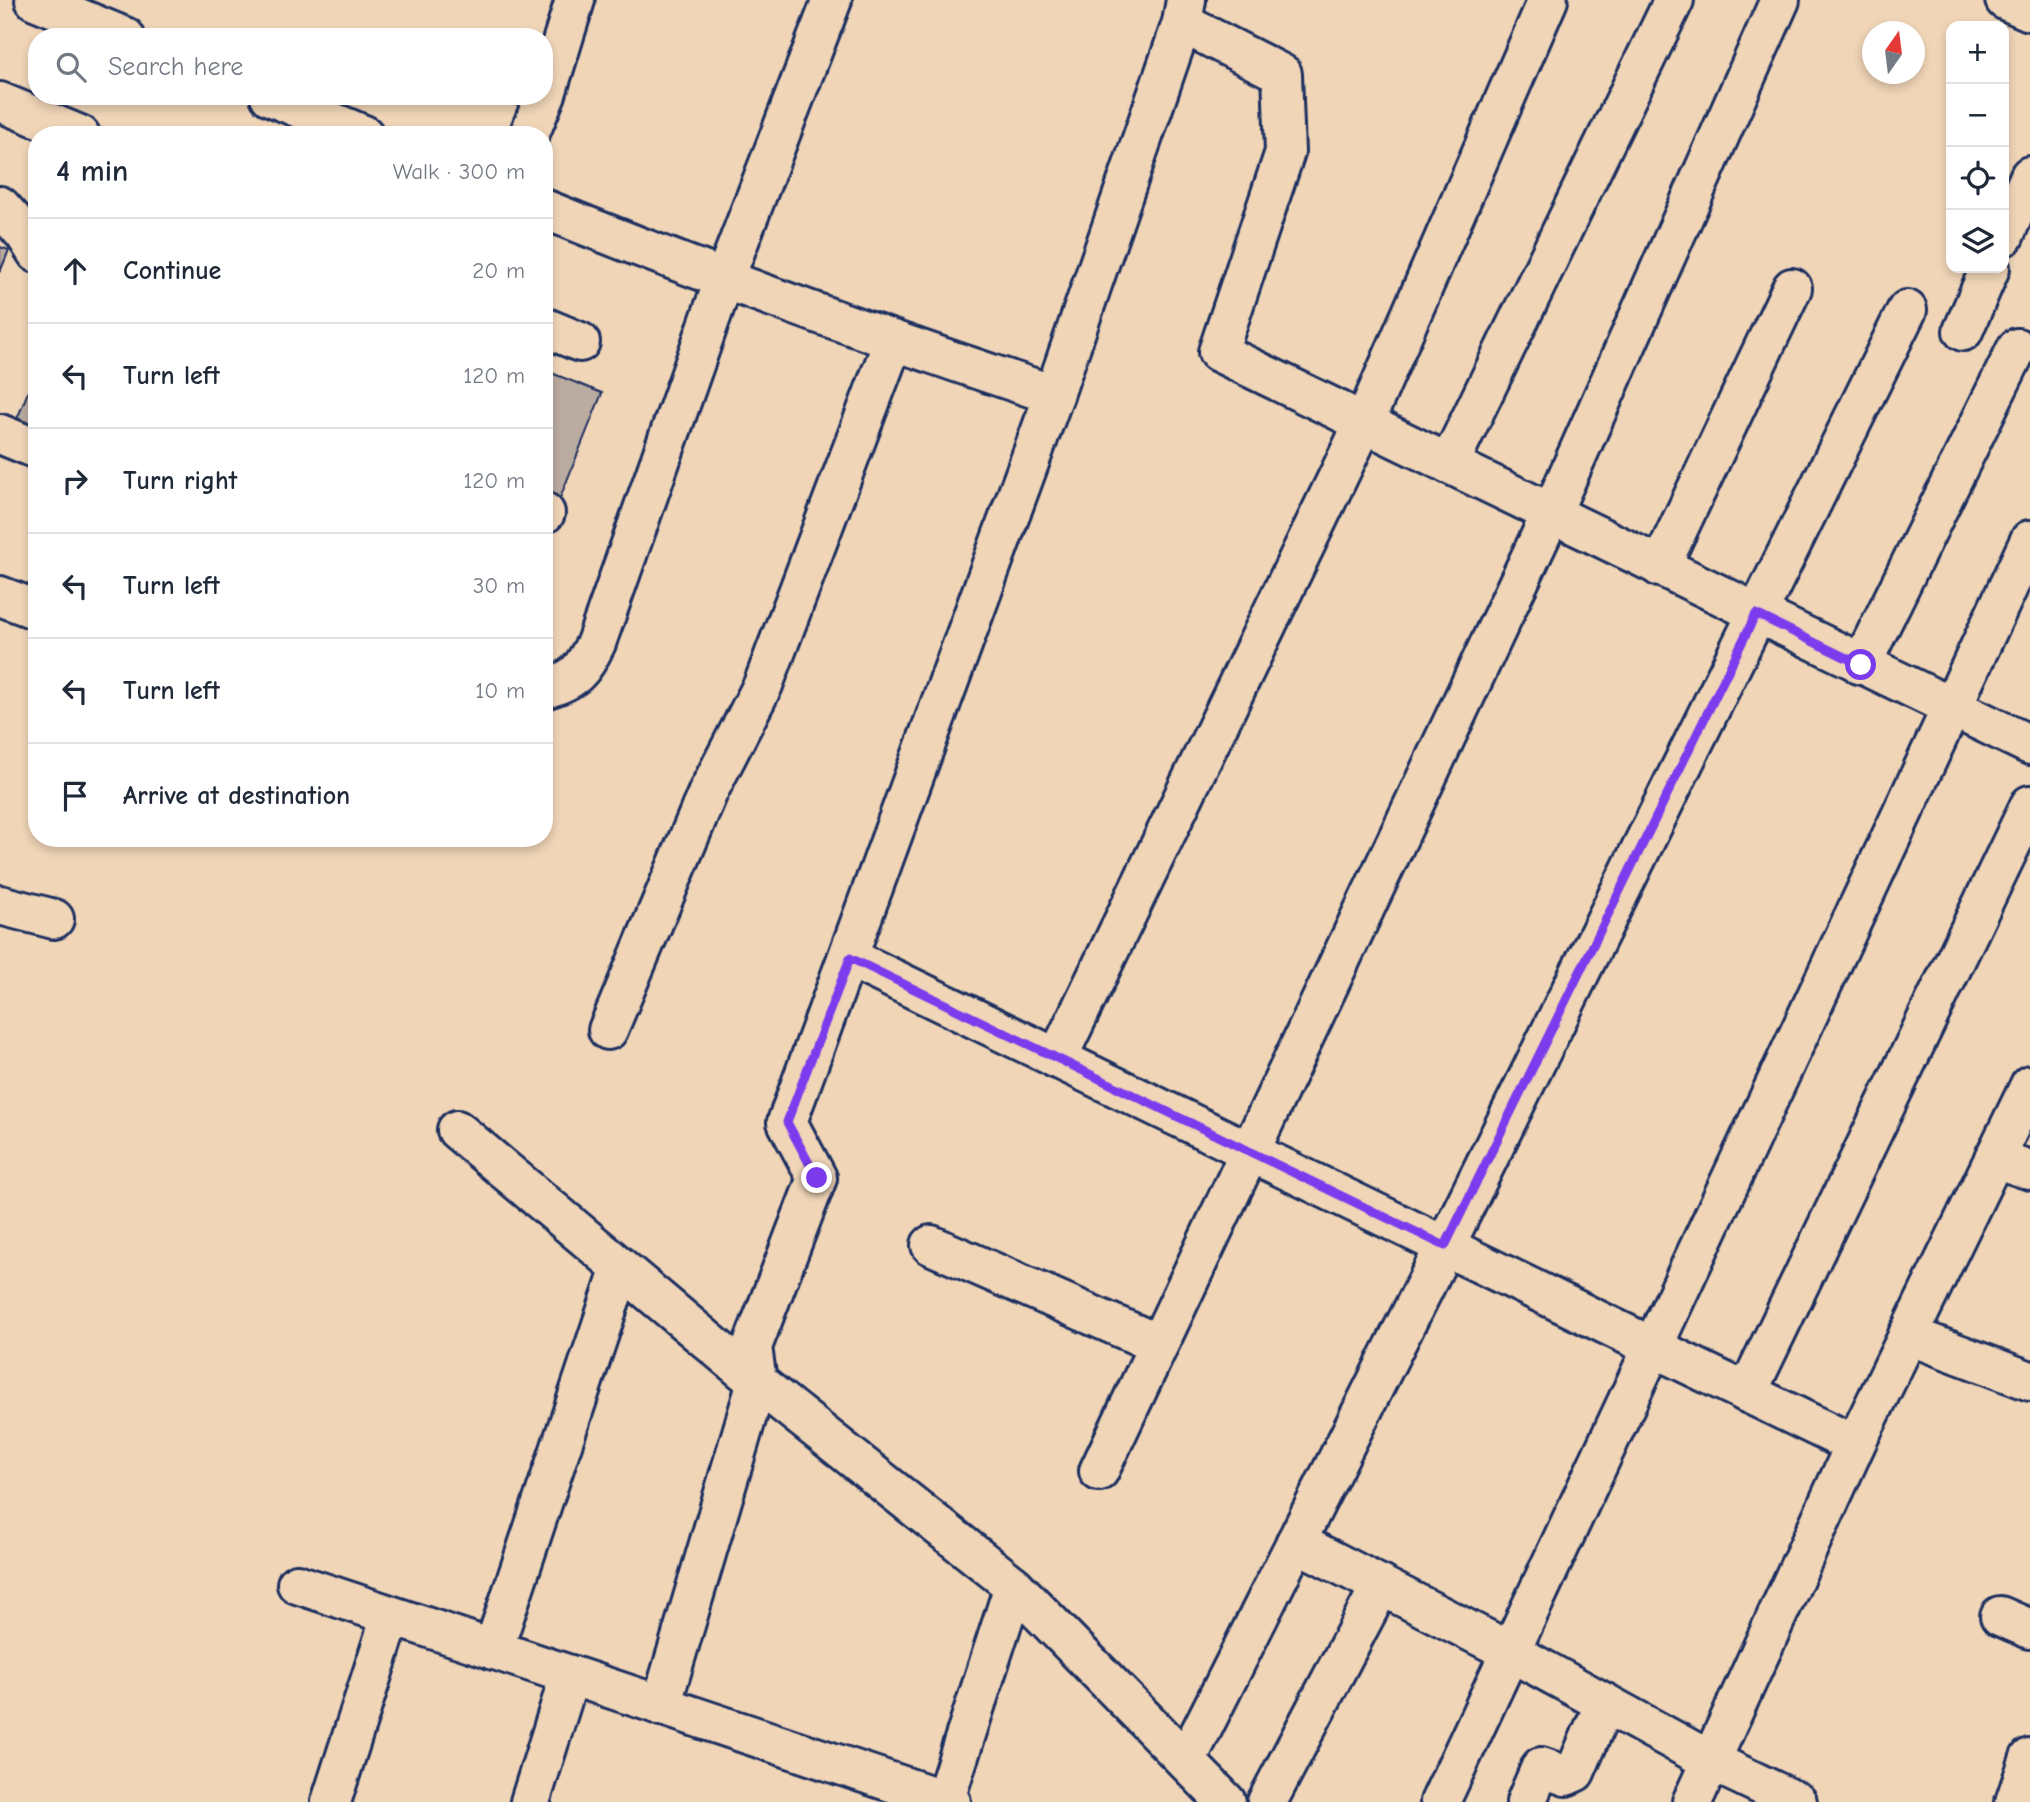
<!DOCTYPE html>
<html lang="en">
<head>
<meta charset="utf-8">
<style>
	body { margin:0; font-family:"Comic Neue",sans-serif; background:#f6f6f7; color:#1f2937 }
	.controls { position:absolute; right:21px; top:21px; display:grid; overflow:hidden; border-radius:14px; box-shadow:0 4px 10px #0003 }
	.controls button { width:63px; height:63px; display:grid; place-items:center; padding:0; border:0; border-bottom:2px solid #e0e1e3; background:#fff; color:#1f2937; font:35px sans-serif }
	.compass { position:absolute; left:1862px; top:21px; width:63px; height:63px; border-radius:50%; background:#fff; box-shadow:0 4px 10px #0003; rotate:14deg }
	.stop { position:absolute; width:21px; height:21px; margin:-16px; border:5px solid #7c3aed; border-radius:50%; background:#fff }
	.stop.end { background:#7c3aed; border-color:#fff; box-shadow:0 2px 7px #0008 }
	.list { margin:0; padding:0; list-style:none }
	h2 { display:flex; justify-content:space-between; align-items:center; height:91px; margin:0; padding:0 28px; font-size:30px }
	h2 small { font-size:23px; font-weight:400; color:#747a83 }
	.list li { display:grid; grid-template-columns:46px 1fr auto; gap:21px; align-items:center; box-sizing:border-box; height:105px; padding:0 28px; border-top:2px solid #e0e1e3 }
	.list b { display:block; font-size:26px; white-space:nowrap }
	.list em { font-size:23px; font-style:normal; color:#747a83 }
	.icon { flex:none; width:38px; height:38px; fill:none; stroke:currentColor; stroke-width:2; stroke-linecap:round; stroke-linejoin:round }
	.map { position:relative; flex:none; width:2030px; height:1802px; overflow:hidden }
	.search { position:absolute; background:#fff; box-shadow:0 4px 10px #0003; left:28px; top:28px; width:525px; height:77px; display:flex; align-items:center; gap:18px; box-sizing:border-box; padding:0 24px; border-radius:28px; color:#747a83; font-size:26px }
	.panel { position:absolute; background:#fff; box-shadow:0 4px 10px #0003; left:28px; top:126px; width:525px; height:721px; border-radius:28px }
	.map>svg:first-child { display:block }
</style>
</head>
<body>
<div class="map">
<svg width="2030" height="1802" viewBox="0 0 2030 1802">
	<rect width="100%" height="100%" fill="#f0d5b7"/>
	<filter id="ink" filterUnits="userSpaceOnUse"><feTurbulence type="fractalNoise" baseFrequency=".0143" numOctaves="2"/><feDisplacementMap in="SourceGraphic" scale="14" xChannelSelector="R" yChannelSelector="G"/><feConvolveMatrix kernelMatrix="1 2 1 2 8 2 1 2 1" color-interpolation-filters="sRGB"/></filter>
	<g filter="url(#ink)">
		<!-- building -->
		<g fill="#bbaca1" stroke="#1b2f5e" stroke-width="2">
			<polygon points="0,247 9,250 0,272"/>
			<polygon points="37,369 37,436 14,427"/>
			<polygon points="544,370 602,393 560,498 544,491"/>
		</g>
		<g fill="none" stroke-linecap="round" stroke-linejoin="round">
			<!-- minor casing -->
			<g stroke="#1b2f5e" stroke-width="44">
				<g id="minor">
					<polyline points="35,0 125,37"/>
					<polyline points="2005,0 2030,11"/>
					<polyline points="1182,23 1282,74 1285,152 1218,352 2030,745"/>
					<polyline points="270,96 364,135"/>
					<polyline points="0,102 80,135"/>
					<polyline points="529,135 546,94 575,0"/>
					<polyline points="0,206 25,234 37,253"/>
					<path d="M544 209C712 277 882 338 1054 395"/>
					<polyline points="2004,236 2030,176"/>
					<polyline points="544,327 580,342"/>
					<polyline points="1963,331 1990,268"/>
					<polyline points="0,434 37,449"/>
					<polyline points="1449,464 1674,0"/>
					<polyline points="544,512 545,513"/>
					<polyline points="1660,567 1792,288"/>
					<polyline points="0,596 37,610"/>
					<polyline points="1861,665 2017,348"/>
					<path d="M544 689C576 680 582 671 596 643L724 280 832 0"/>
					<polyline points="0,905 54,919"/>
					<polyline points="850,958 1855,1445"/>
					<polyline points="608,1030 708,792 763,685 893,342"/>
					<polyline points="1057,1059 1364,423 1548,0"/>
					<polyline points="457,1130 757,1382 1014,1586 1226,1802"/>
					<polyline points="1994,1158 2030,1170"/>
					<polyline points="931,1245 1158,1344"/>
					<polyline points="1908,1335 2030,1381"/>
					<polyline points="1747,1393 2030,805"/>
					<polyline points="1099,1471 1551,514 1780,0"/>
					<polyline points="1296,1542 1511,1652 1711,1761 1797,1802"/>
					<polyline points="297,1584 951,1802"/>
					<polyline points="2000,1616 2030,1629"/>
					<polyline points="493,1650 621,1268"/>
					<polyline points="661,1706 757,1382 752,1347 817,1178 787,1122 1054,395 1182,23 1186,0"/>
					<polyline points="1186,1761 1445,1246 1907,310"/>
					<polyline points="331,1802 391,1616"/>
					<polyline points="530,1802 570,1675"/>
					<polyline points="944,1802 1014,1586"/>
					<polyline points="1267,1802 1381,1585"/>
					<polyline points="1440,1802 2030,540"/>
					<polyline points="1526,1802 1541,1767 1566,1776 1575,1772 1605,1703"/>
					<polyline points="1692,1802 1855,1445 2030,1085"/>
					<polyline points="2015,1802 2030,1758"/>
				</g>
			</g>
			<!-- minor -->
			<use href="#minor" stroke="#f0d5b7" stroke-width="38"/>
		</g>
	</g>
	<g fill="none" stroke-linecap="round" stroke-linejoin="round" filter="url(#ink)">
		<!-- route -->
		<polyline stroke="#7c3aed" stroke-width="9" points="817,1178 787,1122 850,958 1445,1246 1756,614 1861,665"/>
	</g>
</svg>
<div class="controls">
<button>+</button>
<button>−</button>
<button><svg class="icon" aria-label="locate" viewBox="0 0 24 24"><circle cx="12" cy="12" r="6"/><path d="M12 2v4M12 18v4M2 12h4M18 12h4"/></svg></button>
<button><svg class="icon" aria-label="layers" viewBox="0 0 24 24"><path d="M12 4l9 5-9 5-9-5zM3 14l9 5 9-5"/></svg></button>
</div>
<svg class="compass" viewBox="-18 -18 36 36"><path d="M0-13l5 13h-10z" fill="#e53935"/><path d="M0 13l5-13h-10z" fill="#747a83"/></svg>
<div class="stop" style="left:1861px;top:665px"></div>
<div class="stop end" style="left:817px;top:1178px"></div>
<div class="search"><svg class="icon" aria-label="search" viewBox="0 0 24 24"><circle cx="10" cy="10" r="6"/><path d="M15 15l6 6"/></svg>Search here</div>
<section class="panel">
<h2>4 min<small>Walk · 300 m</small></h2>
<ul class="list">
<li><svg class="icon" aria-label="ahead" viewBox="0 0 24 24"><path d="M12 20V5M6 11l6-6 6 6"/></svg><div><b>Continue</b></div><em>20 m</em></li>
<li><svg class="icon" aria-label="left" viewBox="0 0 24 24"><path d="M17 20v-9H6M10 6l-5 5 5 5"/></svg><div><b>Turn left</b></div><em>120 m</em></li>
<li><svg class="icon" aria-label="right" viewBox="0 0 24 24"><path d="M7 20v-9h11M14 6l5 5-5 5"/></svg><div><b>Turn right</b></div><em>120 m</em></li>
<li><svg class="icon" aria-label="left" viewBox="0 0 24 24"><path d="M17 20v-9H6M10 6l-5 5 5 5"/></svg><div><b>Turn left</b></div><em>30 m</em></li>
<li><svg class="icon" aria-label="left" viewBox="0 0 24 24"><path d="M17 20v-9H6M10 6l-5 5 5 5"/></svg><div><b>Turn left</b></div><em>10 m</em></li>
<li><svg class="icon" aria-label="arrive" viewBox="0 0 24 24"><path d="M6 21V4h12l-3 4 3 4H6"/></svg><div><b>Arrive at destination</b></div></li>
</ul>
</section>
</div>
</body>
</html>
